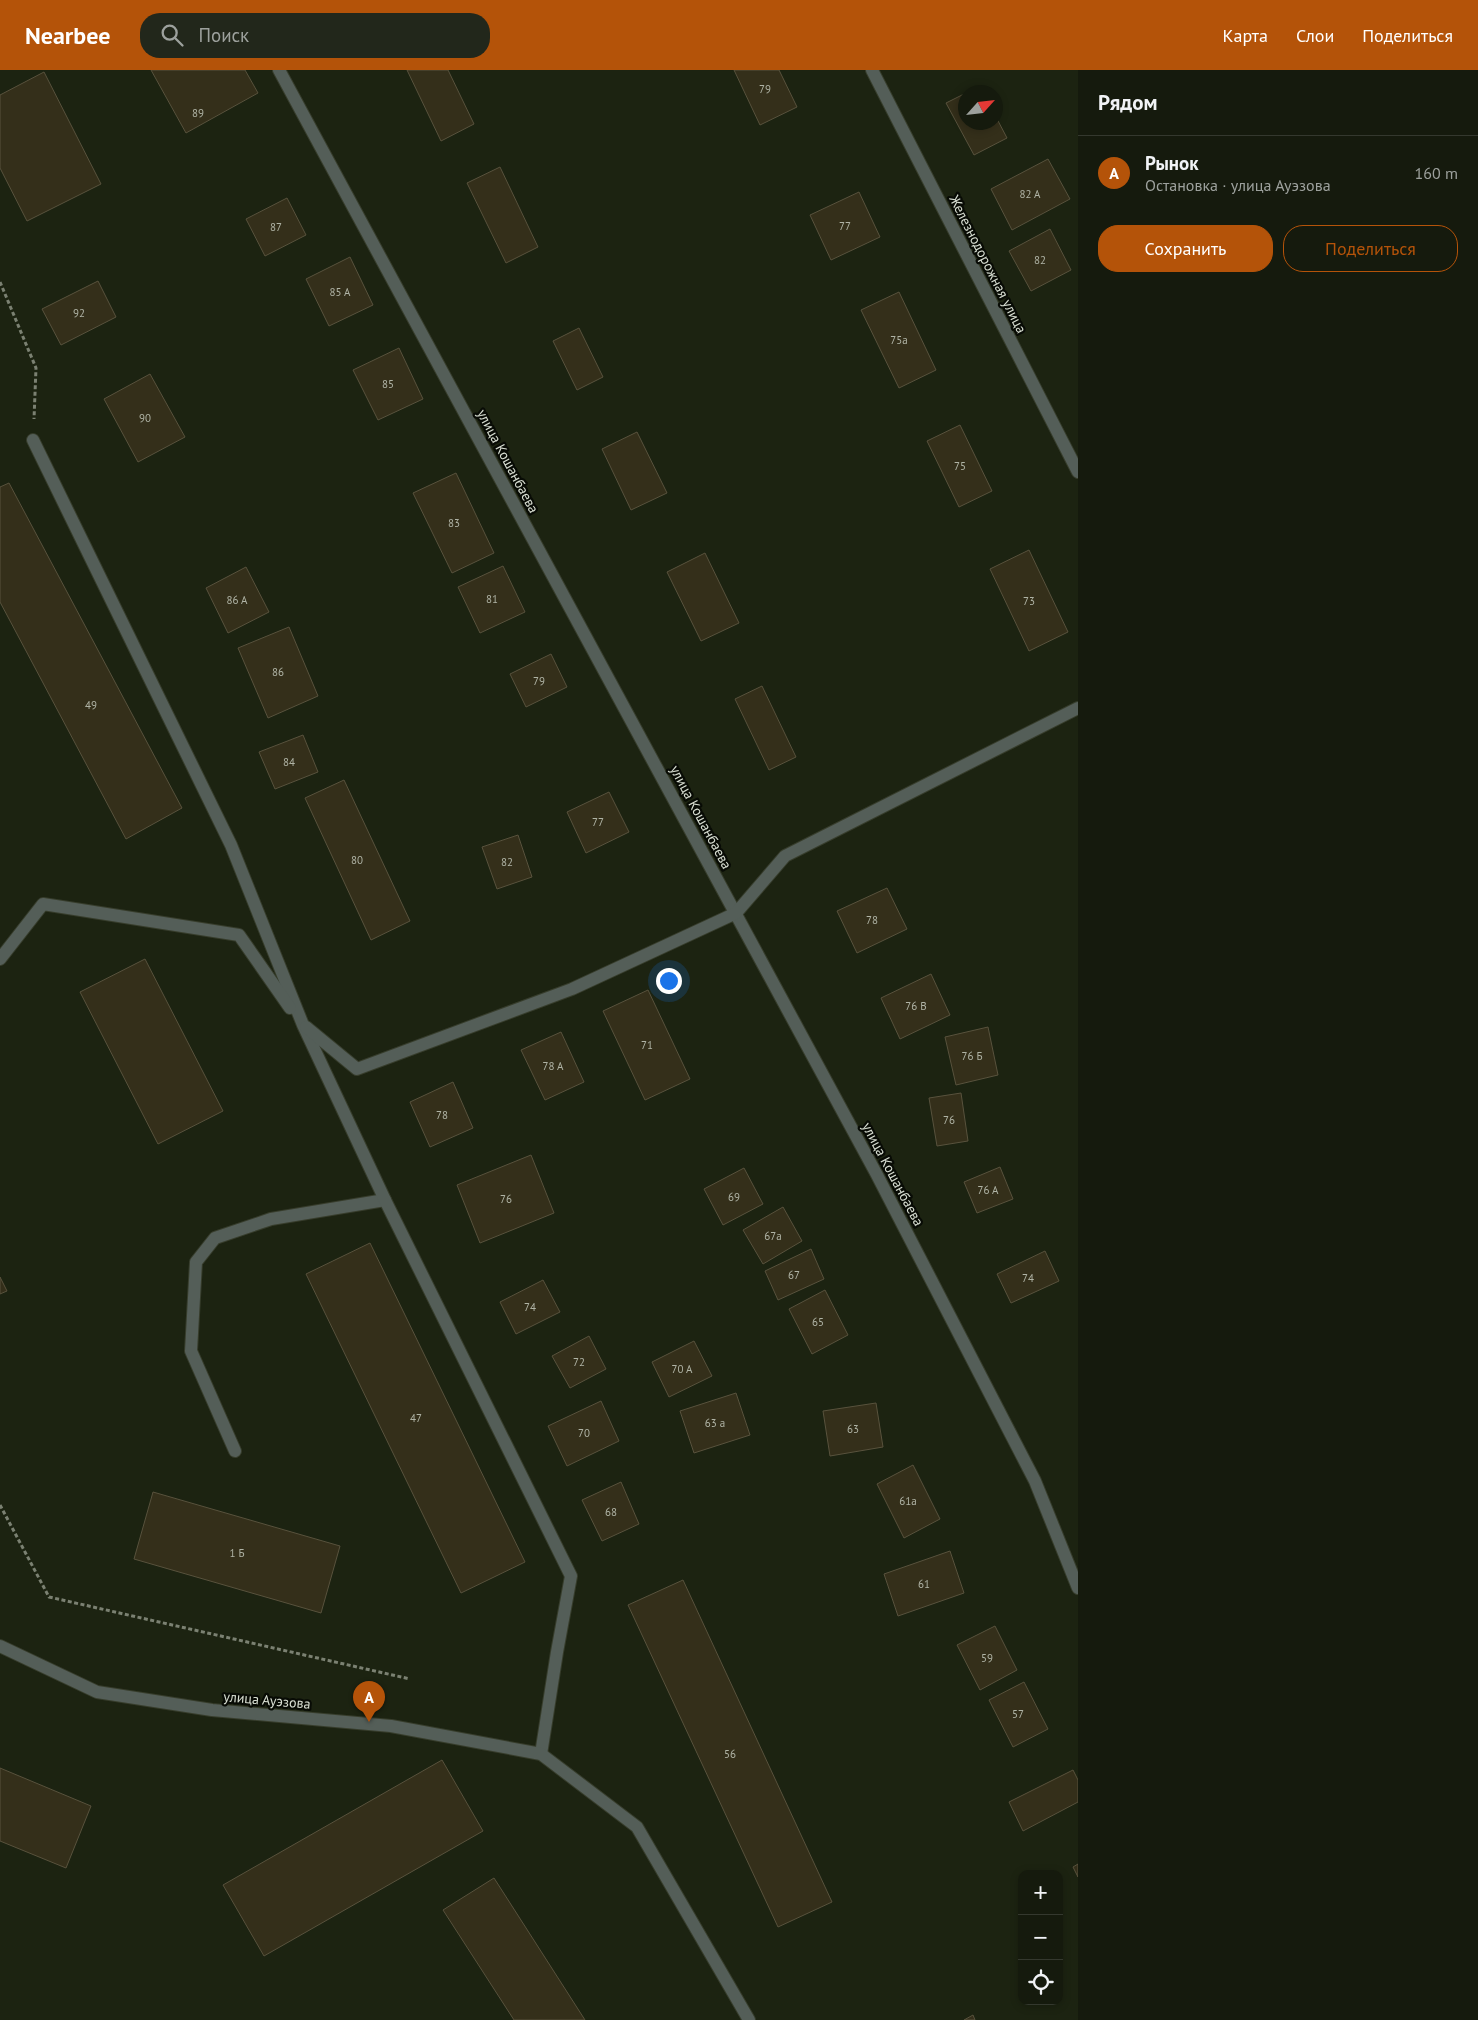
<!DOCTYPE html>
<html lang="ru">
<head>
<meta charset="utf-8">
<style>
	body { margin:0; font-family:"PT Sans",sans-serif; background:#22271b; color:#f1f3f6 }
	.controls { position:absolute; right:15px; bottom:15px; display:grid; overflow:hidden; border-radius:10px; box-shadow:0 2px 8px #0003 }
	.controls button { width:45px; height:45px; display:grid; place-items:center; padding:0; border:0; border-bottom:1px solid #34382e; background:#151a0d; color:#f1f3f6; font:25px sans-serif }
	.compass { position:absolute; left:958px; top:15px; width:45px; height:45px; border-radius:50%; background:#151a0d; box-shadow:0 2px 8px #0003; rotate:63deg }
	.you { position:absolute; left:668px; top:910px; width:18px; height:18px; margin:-12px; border:4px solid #fff; border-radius:50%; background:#1a73e8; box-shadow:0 0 0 8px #1a73e833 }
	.badge { display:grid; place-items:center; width:32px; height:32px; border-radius:50%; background:#b45309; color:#fff; font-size:16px; font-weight:700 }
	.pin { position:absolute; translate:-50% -41px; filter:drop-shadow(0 1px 2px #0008) }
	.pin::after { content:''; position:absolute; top:26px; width:18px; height:15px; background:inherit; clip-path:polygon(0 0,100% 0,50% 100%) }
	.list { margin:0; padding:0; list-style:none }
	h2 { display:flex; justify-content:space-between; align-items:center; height:65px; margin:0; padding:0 20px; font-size:21px }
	h2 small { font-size:16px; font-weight:400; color:#9da19d }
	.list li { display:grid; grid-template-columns:32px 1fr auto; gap:15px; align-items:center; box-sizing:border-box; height:75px; padding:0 20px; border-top:1px solid #34382e }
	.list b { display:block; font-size:19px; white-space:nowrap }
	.list p { margin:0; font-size:16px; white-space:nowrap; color:#9da19d }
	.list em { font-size:16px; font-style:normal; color:#9da19d }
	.actions { display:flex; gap:10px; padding:15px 20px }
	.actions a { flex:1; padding:11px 0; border:1px solid #b45309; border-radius:20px; text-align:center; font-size:18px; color:#b45309 }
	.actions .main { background:#b45309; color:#fff }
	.icon { flex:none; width:28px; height:28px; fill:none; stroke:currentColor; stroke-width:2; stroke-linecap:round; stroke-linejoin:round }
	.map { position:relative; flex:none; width:1078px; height:1950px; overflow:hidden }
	header { display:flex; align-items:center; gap:30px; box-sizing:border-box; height:70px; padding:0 25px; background:#b45309; color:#fff }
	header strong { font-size:24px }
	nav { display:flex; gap:28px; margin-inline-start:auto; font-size:18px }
	.search { width:350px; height:45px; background:#22271b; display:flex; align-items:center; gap:12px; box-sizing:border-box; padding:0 18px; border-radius:20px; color:#9da19d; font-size:19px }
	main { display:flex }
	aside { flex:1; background:#151a0d }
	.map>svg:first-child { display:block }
</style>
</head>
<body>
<header>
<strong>Nearbee</strong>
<div class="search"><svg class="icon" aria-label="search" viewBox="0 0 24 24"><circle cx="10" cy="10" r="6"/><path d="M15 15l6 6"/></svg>Поиск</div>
<nav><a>Карта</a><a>Слои</a><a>Поделиться</a></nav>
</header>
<main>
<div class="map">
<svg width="1078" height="1950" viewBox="0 0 1078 1950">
	<rect width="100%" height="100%" fill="#1c2311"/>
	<!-- building -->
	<g fill="#342f1a" stroke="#58523d">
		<polygon points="151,0 245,0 258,23 186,63"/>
		<polygon points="407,0 448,0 474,54 441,71"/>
		<polygon points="734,0 779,0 797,37 760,55"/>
		<polygon points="44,2 101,114 27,151 0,98 0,25"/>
		<polygon points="979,16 983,22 966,22"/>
		<polygon points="966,23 966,52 996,52 996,47 1007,68 974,85 946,33"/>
		<polygon points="1048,89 1070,129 1012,160 991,119"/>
		<polygon points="500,97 538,177 506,193 467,113"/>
		<polygon points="859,122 880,167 831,190 810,145"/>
		<polygon points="287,128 306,165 265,186 246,149"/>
		<polygon points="1050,159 1071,200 1031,221 1009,181"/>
		<polygon points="350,187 373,235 329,256 306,209"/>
		<polygon points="98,211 116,247 61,275 42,239"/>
		<polygon points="899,222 936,300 899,318 861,240"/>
		<polygon points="579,258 603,307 577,320 553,271"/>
		<polygon points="399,278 423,329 378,350 353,300"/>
		<polygon points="150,304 185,367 138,392 104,329"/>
		<polygon points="960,355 992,421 959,437 927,371"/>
		<polygon points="637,362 667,423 631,440 602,379"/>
		<polygon points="456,403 494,483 452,503 413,423"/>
		<polygon points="9,413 182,738 126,769 0,532 0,417"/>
		<polygon points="1029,480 1068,562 1029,581 990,499"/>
		<polygon points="705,483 739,553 701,571 667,502"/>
		<polygon points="503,496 525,542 480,563 458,517"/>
		<polygon points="246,497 269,542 228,563 206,518"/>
		<polygon points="289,557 318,626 268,648 238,578"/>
		<polygon points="551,584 567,617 526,637 510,604"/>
		<polygon points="762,616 796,687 769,700 735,629"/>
		<polygon points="303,665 318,702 275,719 259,682"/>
		<polygon points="344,710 410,851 371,870 305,728"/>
		<polygon points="609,722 629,762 586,783 567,742"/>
		<polygon points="518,765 532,807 497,819 482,777"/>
		<polygon points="887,818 907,859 857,883 837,841"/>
		<polygon points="145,889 223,1041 158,1074 80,922"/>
		<polygon points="931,904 950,945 900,969 881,928"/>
		<polygon points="648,920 690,1009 645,1030 603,941"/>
		<polygon points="988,957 998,1005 956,1015 945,967"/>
		<polygon points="561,962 584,1012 545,1030 521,980"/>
		<polygon points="453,1012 473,1058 430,1077 410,1032"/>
		<polygon points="961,1023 968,1071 937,1076 929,1028"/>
		<polygon points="531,1085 554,1143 480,1173 457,1115"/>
		<polygon points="1000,1097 1013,1129 977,1143 964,1112"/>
		<polygon points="744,1098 763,1134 723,1155 704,1119"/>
		<polygon points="783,1137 802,1171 763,1194 743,1160"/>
		<polygon points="370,1173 525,1492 461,1523 306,1204"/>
		<polygon points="811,1179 824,1209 778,1230 765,1201"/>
		<polygon points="1045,1181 1059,1211 1011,1233 997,1204"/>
		<polygon points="0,1207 7,1221 0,1224"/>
		<polygon points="543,1210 560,1242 516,1264 500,1232"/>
		<polygon points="825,1220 848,1265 812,1284 789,1239"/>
		<polygon points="589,1266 606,1299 570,1318 552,1286"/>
		<polygon points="694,1271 712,1306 669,1327 652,1292"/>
		<polygon points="736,1323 750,1365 694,1383 680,1341"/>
		<polygon points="601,1331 619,1371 567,1396 548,1356"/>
		<polygon points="876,1333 883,1377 830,1386 823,1341"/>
		<polygon points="913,1395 940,1449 904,1468 877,1414"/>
		<polygon points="621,1412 639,1454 602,1471 582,1430"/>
		<polygon points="153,1422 340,1476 321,1543 134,1489"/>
		<polygon points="950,1481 964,1523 898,1546 884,1504"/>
		<polygon points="683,1510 832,1832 778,1857 628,1535"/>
		<polygon points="995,1556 1017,1600 980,1620 957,1575"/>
		<polygon points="1024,1612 1048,1659 1013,1677 989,1630"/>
		<polygon points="442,1690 483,1761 264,1886 223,1815"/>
		<polygon points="0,1698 91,1736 66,1798 0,1771"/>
		<polygon points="1073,1700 1078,1710 1078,1732 1023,1761 1009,1732"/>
		<polygon points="1078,1794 1078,1807 1073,1797"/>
		<polygon points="494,1808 585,1950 514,1950 443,1840"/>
		<polygon points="973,1945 975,1950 964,1950"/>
	</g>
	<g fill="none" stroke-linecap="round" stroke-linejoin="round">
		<!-- lane casing -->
		<g stroke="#373d2c" stroke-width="14">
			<polyline id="lane" points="235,1381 191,1281 196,1192 215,1168 271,1149 385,1130"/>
		</g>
		<!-- street casing -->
		<g stroke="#373d2c" stroke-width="14">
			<g id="street">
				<polyline points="279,0 877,1105 1035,1411 1078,1518"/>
				<polyline points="872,0 1078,402"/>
				<polyline points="33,370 231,775 303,955 385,1130 571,1506 557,1582 541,1684"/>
				<polyline points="0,889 43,834 239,865 290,938"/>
				<polyline points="306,957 357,999 572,919 736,843 785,786 1078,638"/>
				<polyline points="0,1576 97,1622 212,1640 391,1656 541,1684 637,1757 749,1950"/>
			</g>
		</g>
		<!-- path -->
		<g stroke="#7b8172" stroke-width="3" stroke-dasharray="4 2.5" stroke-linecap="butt">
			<polyline points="0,212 36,298 34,349"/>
			<polyline points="0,1435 49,1527 410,1609"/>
		</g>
		<!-- lane -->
		<use href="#lane" stroke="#545e58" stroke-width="12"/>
		<!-- street -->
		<use href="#street" stroke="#545e58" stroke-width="12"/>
	</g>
	<g text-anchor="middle" stroke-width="4.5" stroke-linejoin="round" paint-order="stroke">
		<!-- number labels -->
		<g font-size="11" fill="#b0b4a6">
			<text x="765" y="23">79</text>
			<text x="198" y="47">89</text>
			<text x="1030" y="128">82 А</text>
			<text x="845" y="160">77</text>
			<text x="276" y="161">87</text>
			<text x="1040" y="194">82</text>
			<text x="340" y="226">85 А</text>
			<text x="79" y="247">92</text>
			<text x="899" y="274">75а</text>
			<text x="388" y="318">85</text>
			<text x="145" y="352">90</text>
			<text x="960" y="400">75</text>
			<text x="454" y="457">83</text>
			<text x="492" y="533">81</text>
			<text x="237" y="534">86 А</text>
			<text x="1029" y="535">73</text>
			<text x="278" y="606">86</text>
			<text x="539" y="615">79</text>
			<text x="91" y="639">49</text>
			<text x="289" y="696">84</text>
			<text x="598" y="756">77</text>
			<text x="357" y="794">80</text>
			<text x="507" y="796">82</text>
			<text x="872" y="854">78</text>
			<text x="916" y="940">76 В</text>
			<text x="647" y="979">71</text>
			<text x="972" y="990">76 Б</text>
			<text x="553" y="1000">78 А</text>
			<text x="442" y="1049">78</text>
			<text x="949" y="1054">76</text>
			<text x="988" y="1124">76 А</text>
			<text x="734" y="1131">69</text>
			<text x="506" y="1133">76</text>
			<text x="773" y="1170">67а</text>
			<text x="794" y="1209">67</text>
			<text x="1028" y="1212">74</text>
			<text x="530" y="1241">74</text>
			<text x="818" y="1256">65</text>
			<text x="579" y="1296">72</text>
			<text x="682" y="1303">70 А</text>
			<text x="416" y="1352">47</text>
			<text x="715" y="1357">63 а</text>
			<text x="853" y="1363">63</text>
			<text x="584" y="1367">70</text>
			<text x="908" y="1435">61а</text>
			<text x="611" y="1446">68</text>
			<text x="237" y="1487">1 Б</text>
			<text x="924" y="1518">61</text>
			<text x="987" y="1592">59</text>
			<text x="1018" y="1648">57</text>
			<text x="730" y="1688">56</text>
		</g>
		<!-- street labels -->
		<g font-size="14" fill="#dae0d4" stroke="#080b05">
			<text transform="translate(988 194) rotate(63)" y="5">Железнодорожная улица</text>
			<text transform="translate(508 391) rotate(62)" y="5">улица Кошанбаева</text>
			<text transform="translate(701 747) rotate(62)" y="5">улица Кошанбаева</text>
			<text transform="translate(893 1104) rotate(62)" y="5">улица Кошанбаева</text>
			<text transform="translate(267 1630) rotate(5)" y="5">улица Ауэзова</text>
		</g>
	</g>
</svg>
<div class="controls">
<button>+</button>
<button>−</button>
<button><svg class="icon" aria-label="locate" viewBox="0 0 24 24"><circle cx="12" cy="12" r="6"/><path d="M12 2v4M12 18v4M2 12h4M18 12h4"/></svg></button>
</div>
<svg class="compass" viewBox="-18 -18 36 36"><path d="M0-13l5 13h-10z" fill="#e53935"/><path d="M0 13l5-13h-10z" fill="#9da19d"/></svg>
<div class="you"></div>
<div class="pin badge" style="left:369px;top:1652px">A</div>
</div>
<aside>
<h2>Рядом<small></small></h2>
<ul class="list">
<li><span class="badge">A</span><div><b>Рынок</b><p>Остановка · улица Ауэзова</p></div><em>160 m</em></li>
</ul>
<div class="actions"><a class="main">Сохранить</a><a>Поделиться</a></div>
</aside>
</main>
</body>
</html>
